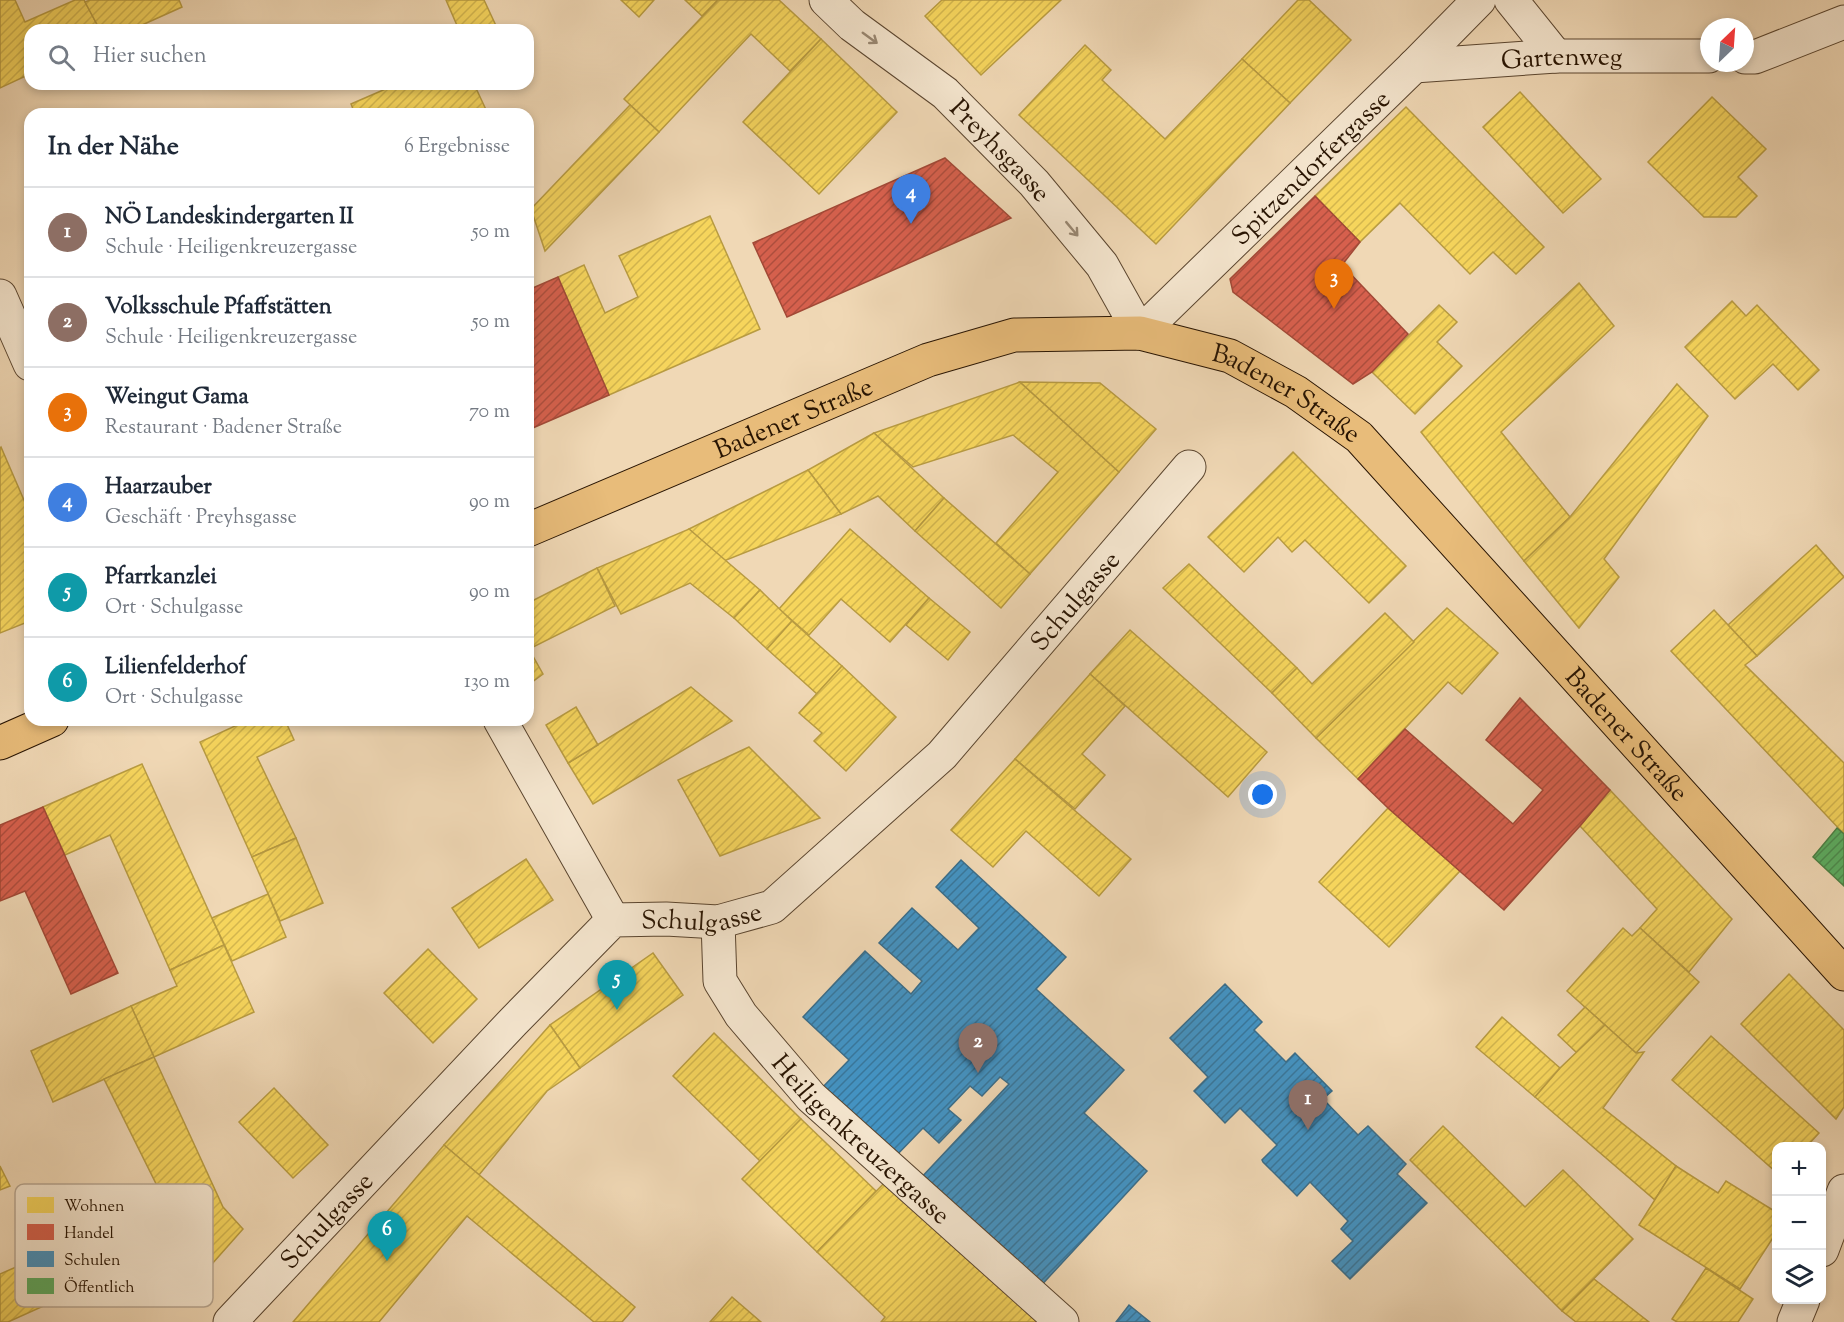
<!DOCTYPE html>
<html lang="de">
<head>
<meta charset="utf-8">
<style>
	body { margin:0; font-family:"Sorts Mill Goudy",serif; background:#f6f6f7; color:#1f2937 }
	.controls { position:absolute; right:18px; bottom:18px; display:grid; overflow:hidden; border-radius:12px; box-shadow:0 3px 9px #0003 }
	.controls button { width:54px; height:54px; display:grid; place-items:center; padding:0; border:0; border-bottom:2px solid #e0e1e3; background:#fff; color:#1f2937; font:30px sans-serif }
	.compass { position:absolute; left:1700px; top:18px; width:54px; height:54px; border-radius:50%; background:#fff; box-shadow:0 3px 9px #0003; rotate:25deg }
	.you { position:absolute; left:1263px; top:795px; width:21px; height:21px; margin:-15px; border:4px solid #fff; border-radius:50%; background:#1a73e8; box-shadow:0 0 0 9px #1a73e833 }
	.badge { display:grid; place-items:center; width:39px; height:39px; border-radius:50%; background:#ea580c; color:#fff; font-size:20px; font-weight:700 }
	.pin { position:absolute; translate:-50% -50px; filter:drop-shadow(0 2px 3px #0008) }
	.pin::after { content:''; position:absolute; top:32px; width:21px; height:18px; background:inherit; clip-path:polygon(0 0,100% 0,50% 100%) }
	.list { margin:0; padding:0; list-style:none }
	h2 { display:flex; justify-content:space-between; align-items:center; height:78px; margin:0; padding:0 24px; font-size:26px }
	h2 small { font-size:20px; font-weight:400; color:#747a83 }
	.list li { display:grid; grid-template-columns:39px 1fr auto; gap:18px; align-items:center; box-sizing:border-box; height:90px; padding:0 24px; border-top:2px solid #e0e1e3 }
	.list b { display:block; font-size:22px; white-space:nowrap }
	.list p { margin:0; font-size:20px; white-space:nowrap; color:#747a83 }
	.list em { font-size:20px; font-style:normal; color:#747a83 }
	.icon { flex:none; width:33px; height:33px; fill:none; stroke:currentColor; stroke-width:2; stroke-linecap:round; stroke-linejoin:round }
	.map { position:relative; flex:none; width:1844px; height:1322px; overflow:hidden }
	.search { position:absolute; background:#fff; box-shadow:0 3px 9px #0003; left:24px; top:24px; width:510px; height:66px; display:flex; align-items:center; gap:15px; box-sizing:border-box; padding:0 21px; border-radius:18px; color:#747a83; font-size:22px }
	.panel { position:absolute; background:#fff; box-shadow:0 3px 9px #0003; left:24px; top:108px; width:510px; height:618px; border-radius:18px }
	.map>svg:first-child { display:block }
</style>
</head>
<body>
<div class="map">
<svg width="1844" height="1322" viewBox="0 0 1844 1322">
	<defs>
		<pattern id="homes-hatch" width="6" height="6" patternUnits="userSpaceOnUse" patternTransform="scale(1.5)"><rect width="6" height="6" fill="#f6d55c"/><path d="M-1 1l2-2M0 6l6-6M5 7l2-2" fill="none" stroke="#d3b64e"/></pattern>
		<pattern id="shops-hatch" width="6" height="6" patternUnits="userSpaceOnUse" patternTransform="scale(1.5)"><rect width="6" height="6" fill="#d6604d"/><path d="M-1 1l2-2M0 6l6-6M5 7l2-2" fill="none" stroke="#ae4e3e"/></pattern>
		<pattern id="schools-hatch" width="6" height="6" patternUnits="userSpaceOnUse" patternTransform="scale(1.5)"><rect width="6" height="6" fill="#4393c3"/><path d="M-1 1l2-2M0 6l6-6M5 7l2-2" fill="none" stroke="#38779c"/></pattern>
		<pattern id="public-hatch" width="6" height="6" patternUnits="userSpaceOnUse" patternTransform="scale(1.5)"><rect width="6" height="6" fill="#5aae61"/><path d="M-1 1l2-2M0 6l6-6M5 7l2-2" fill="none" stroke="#4a8c4e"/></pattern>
	</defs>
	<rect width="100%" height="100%" fill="#f0d8b5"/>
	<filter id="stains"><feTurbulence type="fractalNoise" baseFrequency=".00333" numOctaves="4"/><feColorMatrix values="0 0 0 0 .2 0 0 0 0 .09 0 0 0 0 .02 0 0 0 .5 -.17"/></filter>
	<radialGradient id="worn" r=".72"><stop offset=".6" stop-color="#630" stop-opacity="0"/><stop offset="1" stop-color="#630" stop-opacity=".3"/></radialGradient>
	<!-- homes -->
	<g fill="url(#homes-hatch)" stroke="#b89b41" stroke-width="1.5">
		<polygon points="0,0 15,0 25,22 75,0 84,0 100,30 30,30 30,74 0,88"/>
		<polygon points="90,0 179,0 182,7 131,30 100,30 85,2"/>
		<polygon points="446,0 484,0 498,30 459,30"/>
		<polygon points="621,0 654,0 639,17"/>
		<polygon points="685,0 718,0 702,16"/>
		<polygon points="718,0 779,0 821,39 790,71 751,34 659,132 624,99"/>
		<polygon points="942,0 1061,0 981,75 925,16"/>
		<polygon points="1298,0 1309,0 1351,40 1290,103 1242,59"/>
		<polygon points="821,39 897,112 819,194 743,122"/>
		<polygon points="1085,45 1111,70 1102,80 1165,139 1242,59 1290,103 1156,244 1019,115"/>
		<polygon points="397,84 474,84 488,114 355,114 351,104"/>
		<polygon points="1520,92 1601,179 1563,213 1483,127"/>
		<polygon points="1712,97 1766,149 1738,177 1757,196 1736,217 1704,217 1648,162"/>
		<polygon points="630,105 659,132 545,251 531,209"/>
		<polygon points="1406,107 1544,247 1516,274 1493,252 1470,274 1400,203 1360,242 1315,196"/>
		<polygon points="710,216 760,329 609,395 558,277 584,265 605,313 638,297 619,256"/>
		<polygon points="1579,283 1614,326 1501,432 1570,517 1524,561 1421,432"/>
		<polygon points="1732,301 1746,316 1757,305 1819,370 1798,390 1773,364 1735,399 1685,347"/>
		<polygon points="1439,305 1457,322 1437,342 1462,366 1415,414 1372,372"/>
		<polygon points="1020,382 1119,472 1030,574 996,543 1058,472 1013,435 913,467 874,433"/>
		<polygon points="1020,382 1100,383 1156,429 1119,472"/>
		<polygon points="1677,384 1708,416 1604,559 1619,577 1579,628 1524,561 1570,517"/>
		<polygon points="874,433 944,498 915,531 878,496 841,514 808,470"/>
		<polygon points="1,447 30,514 30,621 0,633 0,448"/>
		<polygon points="1293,452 1406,566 1369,603 1305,540 1292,552 1278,537 1244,572 1208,537"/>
		<polygon points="808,470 841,514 724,561 689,529"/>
		<polygon points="944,498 1030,574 1001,608 915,531"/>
		<polygon points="689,529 760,590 734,618 690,583 621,614 597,568"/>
		<polygon points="850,529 929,598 890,642 841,599 809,635 779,609"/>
		<polygon points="1816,545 1844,577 1757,656 1728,625"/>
		<polygon points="1189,564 1297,668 1272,693 1163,588"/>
		<polygon points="597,568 615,606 529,649 543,674 528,685 528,603"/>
		<polygon points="760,590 792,621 767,649 734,618"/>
		<polygon points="929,598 970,632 948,660 906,625"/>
		<polygon points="1447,608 1498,653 1462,694 1448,682 1358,779 1316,738"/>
		<polygon points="1714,610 1757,656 1745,665 1844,763 1844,834 1671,651"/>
		<polygon points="1385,613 1414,642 1316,738 1272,693 1297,668 1312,684"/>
		<polygon points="792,621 842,666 817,694 767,649"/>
		<polygon points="1130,630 1267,752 1228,797 1090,674"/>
		<polygon points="842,666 896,717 846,771 814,741 822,733 799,713"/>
		<polygon points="1090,674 1125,706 1082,754 1105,775 1075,809 1015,759"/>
		<polygon points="691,687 732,721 593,804 568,763"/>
		<polygon points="576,707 598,745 568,763 546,725"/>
		<polygon points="248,720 285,720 294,740 257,757 296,838 252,857 200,742"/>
		<polygon points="749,747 820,818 720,856 678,780"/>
		<polygon points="1015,759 1131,859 1099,896 1026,831 993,867 951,830"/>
		<polygon points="142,764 224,945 170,970 110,835 65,855 43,807"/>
		<polygon points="1610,790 1732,919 1689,972 1640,928 1657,909 1580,826"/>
		<polygon points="1388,808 1460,871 1389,947 1319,882"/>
		<polygon points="296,838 323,903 280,921 252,857"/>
		<polygon points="526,859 553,900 479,948 452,908"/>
		<polygon points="268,894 286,937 232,961 212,918"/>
		<polygon points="1623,928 1632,936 1640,928 1699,982 1636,1053 1567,991"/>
		<polygon points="224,945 254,1012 154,1057 131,1006 177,986 170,970"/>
		<polygon points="428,949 477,999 433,1043 384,993"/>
		<polygon points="653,953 683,995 580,1068 550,1025"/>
		<polygon points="1789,974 1844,1030 1844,1107 1836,1119 1741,1024"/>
		<polygon points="131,1006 154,1057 53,1102 31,1051"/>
		<polygon points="1585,1007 1605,1025 1577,1053 1558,1035"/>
		<polygon points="1502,1017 1560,1068 1535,1097 1476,1047"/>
		<polygon points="550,1025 580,1068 547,1091 479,1175 444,1145"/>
		<polygon points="1605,1025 1636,1053 1644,1052 1603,1108 1676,1166 1655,1200 1535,1097 1560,1068"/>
		<polygon points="714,1033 801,1119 760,1161 673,1076"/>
		<polygon points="1711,1036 1819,1133 1807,1146 1776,1146 1776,1172 1672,1080"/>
		<polygon points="154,1057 223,1207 243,1229 204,1273 167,1242 178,1228 104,1079"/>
		<polygon points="274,1088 328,1145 293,1178 239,1122"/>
		<polygon points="801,1119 876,1191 817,1252 742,1179"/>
		<polygon points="1443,1126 1525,1207 1563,1170 1633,1239 1562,1311 1410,1160"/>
		<polygon points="444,1145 635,1307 622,1322 594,1322 467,1216 379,1322 293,1322"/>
		<polygon points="0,1166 10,1186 0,1190"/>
		<polygon points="1676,1166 1718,1193 1726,1181 1776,1212 1776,1233 1740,1289 1639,1225"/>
		<polygon points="890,1177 1040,1322 881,1322 885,1317 817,1252"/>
		<polygon points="46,1254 66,1296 8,1322 0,1322 0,1274"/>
		<polygon points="1706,1268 1753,1299 1738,1322 1677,1322 1672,1319"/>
		<polygon points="1594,1279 1649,1322 1576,1322 1562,1311"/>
		<polygon points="732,1297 761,1322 710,1322"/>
	</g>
	<!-- shops -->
	<g fill="url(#shops-hatch)" stroke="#a24936" stroke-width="1.5">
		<polygon points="945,158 1011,218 787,317 753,243"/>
		<polygon points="1315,196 1360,242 1342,265 1408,334 1372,372 1353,384 1233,292 1230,279"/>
		<polygon points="558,277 609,395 528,430 528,290"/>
		<polygon points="1520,698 1610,790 1580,826 1504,910 1388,808 1358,779 1405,729 1513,824 1543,790 1486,740"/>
		<polygon points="43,807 118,973 71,994 25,891 0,901 0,825"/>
	</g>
	<!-- schools -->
	<g fill="url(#schools-hatch)" stroke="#3b6d89" stroke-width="1.5">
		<polygon points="961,860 1066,957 1036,989 1124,1070 1084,1113 1147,1171 1037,1290 919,1180 1009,1084 1000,1077 982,1096 970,1086 948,1109 961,1120 939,1143 923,1128 893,1159 819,1091 849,1060 803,1017 865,951 911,994 922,981 879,943 912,908 958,950 979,928 936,887"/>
		<polygon points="1225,984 1262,1022 1254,1030 1286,1062 1295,1053 1332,1091 1323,1099 1358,1135 1368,1126 1406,1164 1397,1174 1427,1203 1350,1279 1332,1261 1353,1241 1341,1229 1348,1221 1310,1182 1297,1196 1263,1162 1262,1160 1277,1145 1240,1108 1225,1123 1197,1094 1194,1091 1208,1077 1170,1038"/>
		<polygon points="1129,1305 1150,1322 1116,1322"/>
	</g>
	<!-- public -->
	<polygon fill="url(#public-hatch)" stroke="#4b8044" stroke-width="1.5" points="1837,828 1844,834 1844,886 1813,857"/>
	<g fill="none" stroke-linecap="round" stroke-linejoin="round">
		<!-- minor casing -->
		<g stroke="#5a452f" stroke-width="35">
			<g id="minor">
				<path id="s1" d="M826 0 852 25 945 93 1034 183 1102 265 1140 333 1414 66 1479 0"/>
				<polyline points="1511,0 1556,56"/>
				<polyline points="1745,57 1755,57 1844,22"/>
				<path id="s2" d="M1414 66 1556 56H1709"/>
				<polyline points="500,720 613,920"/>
				<path id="s3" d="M718 922 720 981 741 1015 811 1097 1062 1322"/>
				<polyline points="1822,1250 1844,1191"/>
				<path id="s4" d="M230 1322 513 1022 613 920 666 919 718 922 772 907 942 755 1189 467"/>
				<polyline points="1794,1322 1803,1300"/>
			</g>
		</g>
		<!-- tertiary casing -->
		<g stroke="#5a452f" stroke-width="35">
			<polyline id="tertiary" points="0,296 30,364"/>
		</g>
		<!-- primary casing -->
		<g stroke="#281402" stroke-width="35">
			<g id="primary">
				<path id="s5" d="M528 530 928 360 1014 335 1140 333 1230 356 1296 392 1359 437 1844 974"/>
				<polyline points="0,743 52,720"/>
			</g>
		</g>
		<!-- minor -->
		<use href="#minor" stroke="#f5e6cf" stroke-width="33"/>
		<!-- tertiary -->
		<use href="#tertiary" stroke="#f5e6cf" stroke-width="33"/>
		<!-- primary -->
		<use href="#primary" stroke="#e8bc7a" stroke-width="33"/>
	</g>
	<!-- one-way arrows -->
	<defs><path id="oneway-shaft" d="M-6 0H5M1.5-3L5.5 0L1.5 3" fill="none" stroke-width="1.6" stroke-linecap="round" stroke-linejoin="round" transform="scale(1.5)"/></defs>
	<g stroke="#998873">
		<use href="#oneway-shaft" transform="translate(870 38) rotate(36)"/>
		<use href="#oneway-shaft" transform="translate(1072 229) rotate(50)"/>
	</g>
	<g text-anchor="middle" stroke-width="6" stroke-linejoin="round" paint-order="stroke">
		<!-- street labels -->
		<g font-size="26" fill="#281402" stroke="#f5e6cf">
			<text dy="9" stroke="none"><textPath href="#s2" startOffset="148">Gartenweg</textPath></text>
			<text dy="9" stroke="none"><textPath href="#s1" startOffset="231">Preyhsgasse</textPath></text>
			<text dy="9" stroke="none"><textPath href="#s1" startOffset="700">Spitzendorfergasse</textPath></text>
			<text dy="9" stroke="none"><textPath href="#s5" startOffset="810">Badener Straße</textPath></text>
			<text dy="9" stroke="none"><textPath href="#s5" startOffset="288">Badener Straße</textPath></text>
			<text dy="9" stroke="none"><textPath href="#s4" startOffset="1148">Schulgasse</textPath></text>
			<text dy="9" stroke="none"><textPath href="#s5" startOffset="1296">Badener Straße</textPath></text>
			<text dy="9" stroke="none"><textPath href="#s4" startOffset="644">Schulgasse</textPath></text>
			<text dy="9" stroke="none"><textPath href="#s3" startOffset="272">Heiligenkreuzergasse</textPath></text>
			<text dy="9" stroke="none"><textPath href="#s4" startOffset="140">Schulgasse</textPath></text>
		</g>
	</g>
	<!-- legend -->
	<rect x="15" y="1184" width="198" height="123" rx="9" fill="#f5e6cf" stroke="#b8a792" stroke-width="1.5"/>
	<rect x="27" y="1197" width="27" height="16" fill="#f6d55c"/>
	<rect x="27" y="1224" width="27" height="16" fill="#d6604d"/>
	<rect x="27" y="1251" width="27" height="16" fill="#4393c3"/>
	<rect x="27" y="1278" width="27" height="16" fill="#5aae61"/>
	<g font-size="16" fill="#281402">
		<text x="64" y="1211">Wohnen</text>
		<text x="64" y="1238">Handel</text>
		<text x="64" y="1265">Schulen</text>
		<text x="64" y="1292">Öffentlich</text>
	</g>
	<rect width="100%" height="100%" filter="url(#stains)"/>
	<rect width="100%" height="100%" fill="url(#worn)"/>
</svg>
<div class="controls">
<button>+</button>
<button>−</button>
<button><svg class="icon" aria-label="layers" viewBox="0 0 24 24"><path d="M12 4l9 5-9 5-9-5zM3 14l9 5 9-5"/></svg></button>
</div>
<svg class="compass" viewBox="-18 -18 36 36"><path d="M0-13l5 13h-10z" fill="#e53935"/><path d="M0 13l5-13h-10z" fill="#747a83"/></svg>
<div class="you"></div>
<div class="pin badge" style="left:1308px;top:1130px;background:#8d6e63">1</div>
<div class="pin badge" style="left:978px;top:1073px;background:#8d6e63">2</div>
<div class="pin badge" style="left:1334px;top:309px;background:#e8710a">3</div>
<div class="pin badge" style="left:911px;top:224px;background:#3f7fe0">4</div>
<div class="pin badge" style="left:617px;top:1010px;background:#0f9aa8">5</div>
<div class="pin badge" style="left:387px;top:1261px;background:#0f9aa8">6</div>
<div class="search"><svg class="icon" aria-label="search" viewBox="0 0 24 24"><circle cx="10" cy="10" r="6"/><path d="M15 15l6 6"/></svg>Hier suchen</div>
<section class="panel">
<h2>In der Nähe<small>6 Ergebnisse</small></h2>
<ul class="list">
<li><span class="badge" style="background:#8d6e63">1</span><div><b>NÖ Landeskindergarten II</b><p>Schule · Heiligenkreuzergasse</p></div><em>50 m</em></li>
<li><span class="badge" style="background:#8d6e63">2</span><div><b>Volksschule Pfaffstätten</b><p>Schule · Heiligenkreuzergasse</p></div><em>50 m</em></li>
<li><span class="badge" style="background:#e8710a">3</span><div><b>Weingut Gama</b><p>Restaurant · Badener Straße</p></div><em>70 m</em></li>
<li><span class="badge" style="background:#3f7fe0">4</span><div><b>Haarzauber</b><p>Geschäft · Preyhsgasse</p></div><em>90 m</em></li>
<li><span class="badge" style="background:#0f9aa8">5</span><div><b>Pfarrkanzlei</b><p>Ort · Schulgasse</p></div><em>90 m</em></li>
<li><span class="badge" style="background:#0f9aa8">6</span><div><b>Lilienfelderhof</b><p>Ort · Schulgasse</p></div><em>130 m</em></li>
</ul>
</section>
</div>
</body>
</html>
